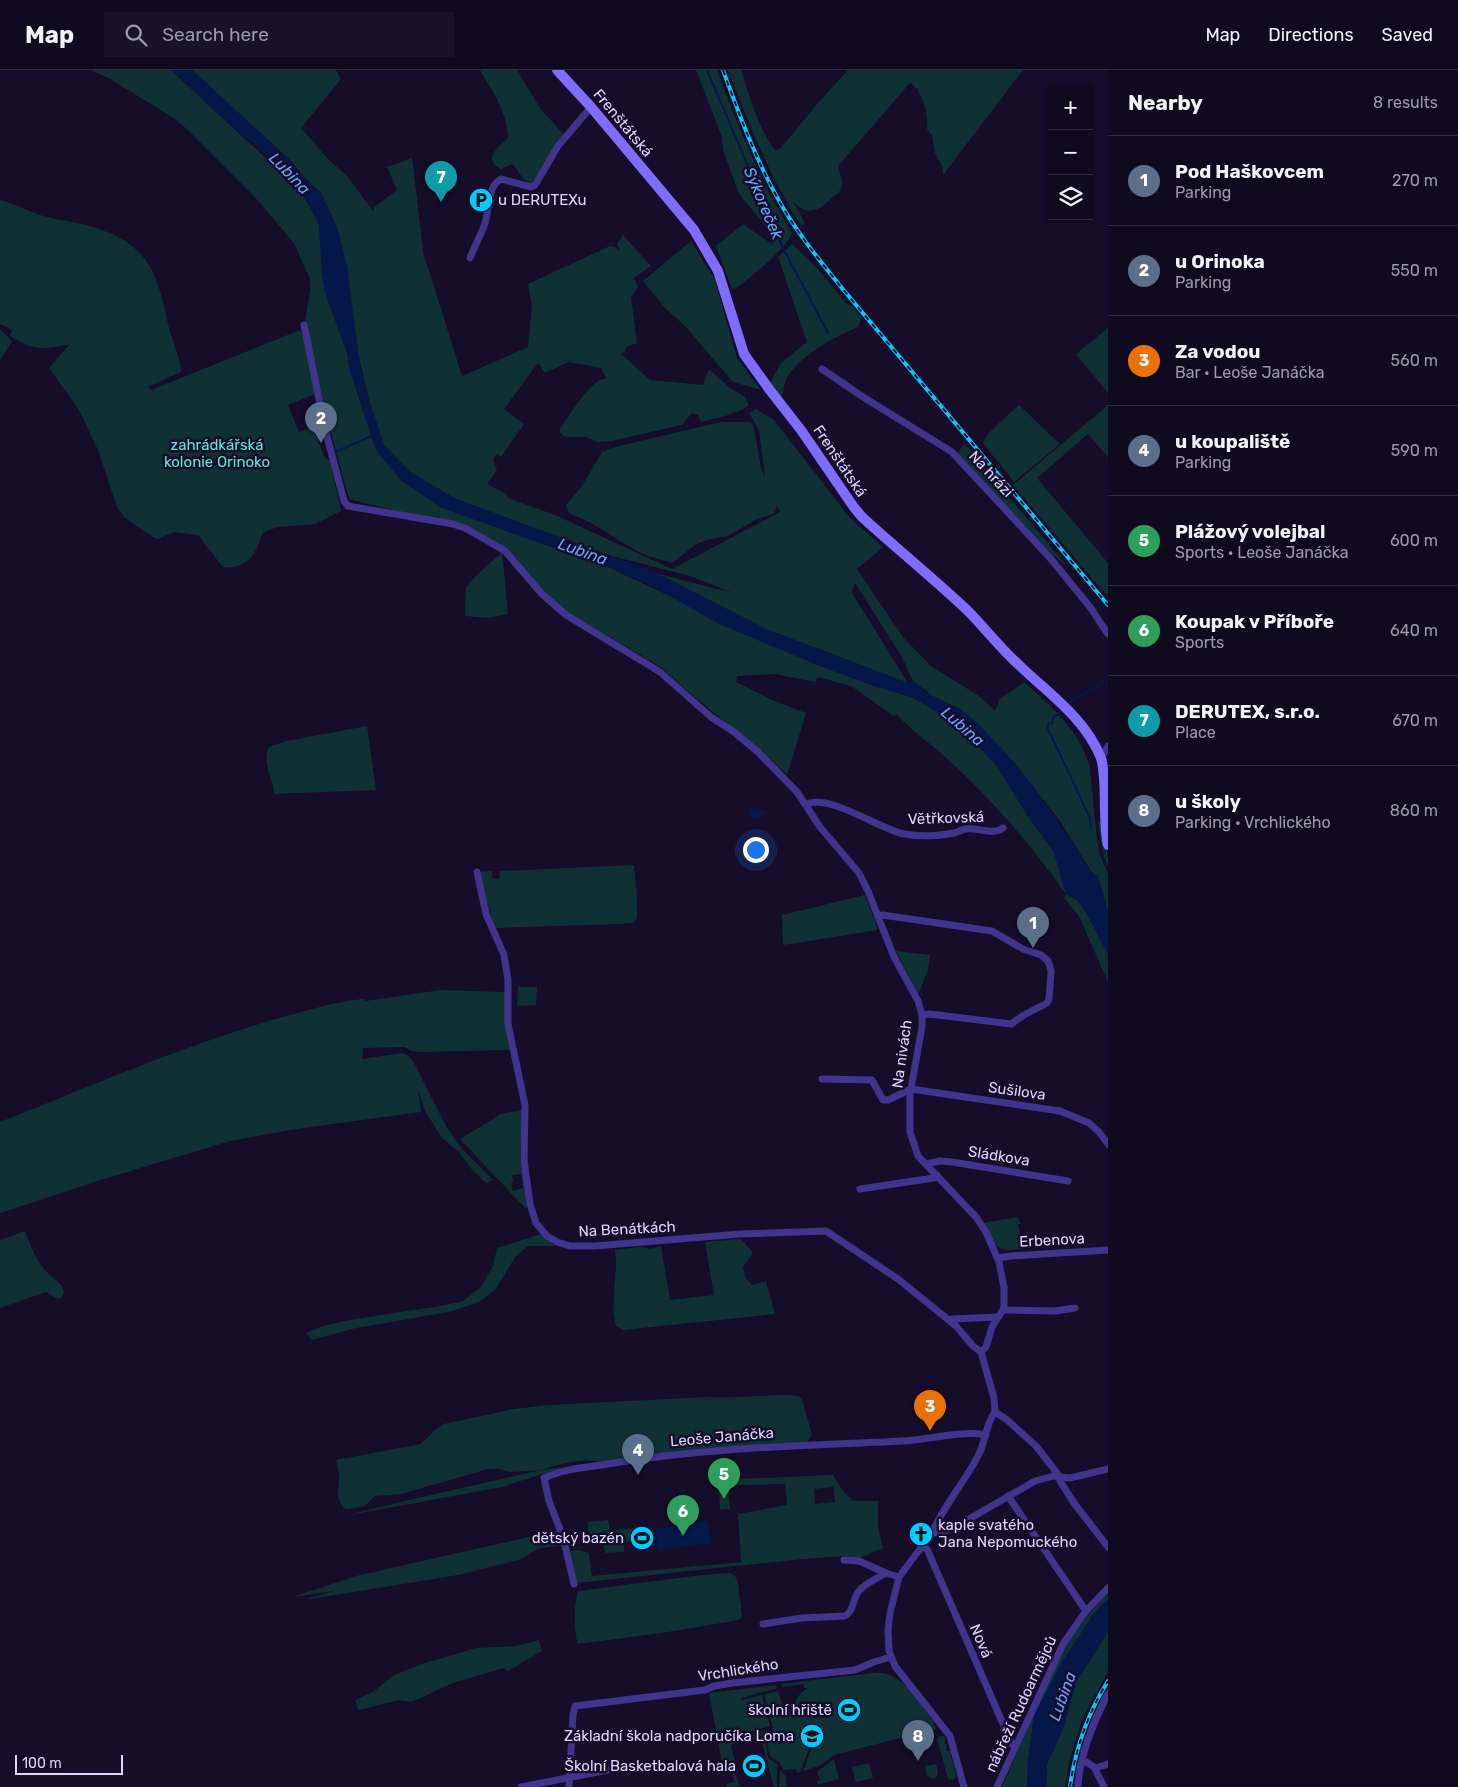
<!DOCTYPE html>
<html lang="en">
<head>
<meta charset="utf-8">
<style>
	body { margin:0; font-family:Rubik,sans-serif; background:#191328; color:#f1f3f6 }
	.controls { position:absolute; right:15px; top:15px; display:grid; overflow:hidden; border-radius:0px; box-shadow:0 1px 4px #0004 }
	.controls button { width:45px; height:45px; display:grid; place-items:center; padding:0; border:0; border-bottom:1px solid #302b3d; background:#100a1f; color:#f1f3f6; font:25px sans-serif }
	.scale { position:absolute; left:15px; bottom:12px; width:108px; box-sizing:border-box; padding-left:5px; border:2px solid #ded5ff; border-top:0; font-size:14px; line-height:18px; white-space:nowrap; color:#ded5ff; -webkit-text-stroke:4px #150d29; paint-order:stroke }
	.you { position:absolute; left:755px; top:779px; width:18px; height:18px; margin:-12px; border:4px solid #fff; border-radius:50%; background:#1a73e8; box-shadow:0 0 0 8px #1a73e833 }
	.badge { display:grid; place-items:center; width:32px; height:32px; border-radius:50%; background:#01ccff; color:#fff; font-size:16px; font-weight:700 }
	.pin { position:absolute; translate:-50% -41px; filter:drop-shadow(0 1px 2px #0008) }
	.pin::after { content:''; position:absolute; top:26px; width:18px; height:15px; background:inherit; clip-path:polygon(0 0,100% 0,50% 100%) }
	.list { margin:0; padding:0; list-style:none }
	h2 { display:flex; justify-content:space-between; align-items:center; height:65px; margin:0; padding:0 20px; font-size:21px }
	h2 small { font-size:16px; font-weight:400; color:#9c9aa4 }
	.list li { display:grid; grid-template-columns:32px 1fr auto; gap:15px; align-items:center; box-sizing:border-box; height:90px; padding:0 20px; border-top:1px solid #302b3d }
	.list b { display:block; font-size:19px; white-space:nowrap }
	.list p { margin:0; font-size:16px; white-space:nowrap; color:#9c9aa4 }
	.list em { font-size:16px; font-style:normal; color:#9c9aa4 }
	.icon { flex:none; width:28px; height:28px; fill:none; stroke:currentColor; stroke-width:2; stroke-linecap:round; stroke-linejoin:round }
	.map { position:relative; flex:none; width:1108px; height:1717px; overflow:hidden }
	header { display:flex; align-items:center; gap:30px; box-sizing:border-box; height:70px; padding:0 25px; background:#100a1f; border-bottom:1px solid #302b3d }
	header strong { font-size:24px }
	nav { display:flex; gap:28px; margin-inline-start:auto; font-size:18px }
	.search { width:350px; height:45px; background:#191328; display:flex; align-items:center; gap:12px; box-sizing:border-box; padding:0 18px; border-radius:0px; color:#9c9aa4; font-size:19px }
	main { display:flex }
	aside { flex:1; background:#100a1f }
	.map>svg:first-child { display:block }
</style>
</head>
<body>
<header>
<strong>Map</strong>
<div class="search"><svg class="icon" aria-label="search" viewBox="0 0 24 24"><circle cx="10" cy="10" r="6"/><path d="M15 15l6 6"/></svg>Search here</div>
<nav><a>Map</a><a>Directions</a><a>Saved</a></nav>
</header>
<main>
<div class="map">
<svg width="1108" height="1717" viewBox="0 0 1108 1717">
	<rect width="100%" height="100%" fill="#150d29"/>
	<!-- green -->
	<g fill="#103133" fill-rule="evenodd">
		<path d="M91 0H171L284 105 305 129 316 148 319 155 322 202 325 222 347 283 350 301 376 380 402 411 440 437 610 498 815 594 871 615 914 628 944 646 974 671 996 695 1028 746 1054 782 1066 824 1077 830 1087 844 1108 884V912L1079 846 1064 828 1066 824C1033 778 997 735 956 697 937 678 914 663 896 644L894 646 851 616 818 607 815 612 775 604 737 606 736 612 772 630 806 643 787 705 760 680 690 623 661 597 567 542 543 521 493 470 470 457 400 442 349 429 328 352 305 252 310 220V209L294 173 254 126 189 61 175 49 112 10Z"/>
		<path d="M192 0H336L341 9 301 58 328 89 348 107 373 141 374 137 397 120 387 97 412 88 424 188 426 191 462 306 528 277 532 237 528 214 610 176 615 177 620 181 617 174 623 165 651 196 634 208 638 217 631 227 637 273 626 277 625 282 620 283 650 310 703 315 709 299 729 317 745 327 749 335C741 343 713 349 701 352L698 345 692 343 682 355 611 371 598 372 586 367H565L560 363V359C570 345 589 311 606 308L601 298 568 292 545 303 538 293 504 339 524 354 501 387 497 384 493 389 497 400 487 414 506 424 508 428 555 445 672 499 780 442 777 435 776 440 773 444 757 449 728 466 706 470 695 475 672 493 648 486 637 481 591 453 569 443 566 435 582 416 602 382 619 376 721 352H748L752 353 754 358 761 398 765 407 759 360 749 343 756 339 774 350 850 448 883 477 857 499 903 567 931 596 979 626 995 641 1000 629 1024 612C1051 636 1081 661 1090 699L1097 770 1100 785 1108 804V843L1098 805 1094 806 1060 751 1012 690 977 654 961 639 934 627 913 611 902 587 855 513 852 523 908 613 766 559 655 503 733 523 690 506 608 485 456 429 410 402 384 375 369 330 321 123 304 107 292 92Z"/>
		<path d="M480 0H517L540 38 563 64 531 114 522 107 513 94 501 99C482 90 498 77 508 68 508 43 492 21 480 0Z"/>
		<path d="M696 0H717C738 57 760 111 792 163 785 181 753 204 737 218L732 219 716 176 743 154 773 175 764 154 739 124 723 80 722 67Z"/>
		<path d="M728 0H741C750 27 758 58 775 80L780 79 818 33 848 0H1023L943 105V98L935 83 932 65 927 60C929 45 924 32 917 18L915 19V16L910 13 838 96C839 102 843 109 842 115 841 121 837 124 833 127 819 140 808 148 793 131L805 153 801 156C770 107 749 55 728 0Z"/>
		<path d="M0 130C16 134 31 143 47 147 64 151 82 153 99 159 152 177 158 208 169 258 173 274 180 285 181 302L150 316 148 317 151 320 300 260 302 263 315 324 288 335 299 362 313 357 325 388 330 391 341 441 315 454 277 457 263 463C257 477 254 491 238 496 232 497 228 499 222 496L198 465 174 462 158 469 154 468 124 447 117 437 98 380 79 340 49 298 70 274C44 280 33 281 10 266L12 260 0 254Z"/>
		<polygon points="691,171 715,210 737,288 761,320 733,312 685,256 664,237 643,211"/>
		<path d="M792 174 815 196 848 235 852 236 862 248 858 257C835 267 802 284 788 306 784 313 784 320 781 328L770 313 781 293 807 272 778 187Z"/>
		<polygon points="1108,258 1108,323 1076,284"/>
		<polygon points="0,259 12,271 0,291"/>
		<path d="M1019 335 1060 374 1014 412 983 373C987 361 1010 344 1019 335Z"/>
		<polygon points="1108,335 1108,387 1088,364 1037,408 1108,493 1108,527 1013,415"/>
		<polygon points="965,374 1067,496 1038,473 958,385 960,379"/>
		<polygon points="502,482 508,544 489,548 465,546 466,517 477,505"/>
		<path d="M367 656 376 720 273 724C277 714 260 694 269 677L287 671Z"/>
		<polygon points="1098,752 1101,753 1108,786 1108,796 1104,787"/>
		<polygon points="634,795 637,827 637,848 633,853 619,854 496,858 486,831 479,802 492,801 492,808 499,809 500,801"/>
		<polygon points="865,825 878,860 783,875 782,845"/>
		<polygon points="896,881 930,885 928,900 918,924"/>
		<polygon points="518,917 537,917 536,935 517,936"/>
		<path d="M441 920 505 922 511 980 422 982 411 981 405 977 363 978 362 989 402 983 407 985 413 991 446 1056 462 1079 493 1110 486 1113 472 1100 459 1082 442 1068 425 1041 418 1020 421 1042 296 1059 230 1071 107 1108 0 1143V1052C93 1015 186 974 283 947 310 940 336 931 364 929L365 931Z"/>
		<path d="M522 1040 520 1089 527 1135 526 1139 460 1069 501 1044ZM521 1104 523 1118 513 1121 511 1113 513 1112 512 1105Z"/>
		<path d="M1018 1147 1021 1154H1018L1023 1178C995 1184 996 1175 983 1153Z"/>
		<path d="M25 1161C31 1177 36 1191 48 1203 54 1210 64 1214 64 1223L62 1227 58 1229 46 1222 0 1238V1170Z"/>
		<polygon points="541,1164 555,1176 528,1176 515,1187 496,1219 479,1232 449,1242 356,1258 312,1270 306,1263 323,1256 355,1249 440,1236 463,1231 480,1218 493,1196 497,1178"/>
		<path d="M741 1169 753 1183 743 1197 745 1207 752 1215 766 1211 775 1244 623 1260 616 1256C609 1231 619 1205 615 1180L641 1177 651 1179 661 1176 670 1230 714 1225 705 1172Z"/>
		<path d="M790 1325 799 1326 802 1330 812 1364 810 1368 806 1373 700 1379 600 1392C586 1387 555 1395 541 1400L564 1397 502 1417 344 1446 396 1433 541 1400 511 1402 499 1399H488L401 1424 375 1426 365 1436 349 1439 344 1438C336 1428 338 1422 339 1410 340 1404 337 1396 336 1390L421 1374 435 1360 444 1354 514 1339 549 1335 708 1327C735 1329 762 1325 790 1325Z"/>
		<path d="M833 1405 843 1421 853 1431H878V1458L883 1478 859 1488 842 1486 803 1489 576 1513 568 1481 579 1480 589 1483 592 1506 741 1492 738 1444 787 1435 785 1414 736 1415 735 1409ZM834 1417 835 1432 815 1434 814 1419Z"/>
		<polygon points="728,1418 730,1439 720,1440 719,1419"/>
		<polygon points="608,1450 610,1461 640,1457 641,1464 632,1468 632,1471 624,1472 624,1482 606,1483 601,1471 588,1462 588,1452"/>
		<polygon points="556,1461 560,1468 562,1475 537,1479 522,1489 458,1505 311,1529 306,1529 334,1521 292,1527 356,1506"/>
		<path d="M730 1503 735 1506 738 1513 742 1546 739 1550 662 1563 577 1574C575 1556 573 1538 578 1521L702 1505Z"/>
		<polygon points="1108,1523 1108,1529 1094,1543 1034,1645 1028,1691 1027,1717 1002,1717 1050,1608 1065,1576 1089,1544"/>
		<polygon points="1108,1562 1108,1601 1082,1650 1069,1692 1065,1717 1046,1717 1047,1694 1064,1656 1076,1612"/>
		<polygon points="539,1570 542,1581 508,1601 503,1598 453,1613 412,1632 399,1630 358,1640 355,1630 373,1622 394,1605 422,1594 476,1578 516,1576"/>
		<path d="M873 1603C903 1600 917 1631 933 1651L936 1659 834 1685 819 1696 803 1701 813 1674H811L800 1702 797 1703 796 1699 784 1700 779 1692 771 1687C765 1677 769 1668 773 1658L764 1625 778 1621 783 1636 794 1633 800 1624 807 1618H804V1614L782 1617 781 1614Z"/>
		<polygon points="776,1615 777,1618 741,1628 742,1630 762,1625 770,1656 750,1662 751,1664 768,1660 767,1665 731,1675 736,1697 735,1704 740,1717 727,1717 726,1714 734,1712 731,1697 723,1698 709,1623"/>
		<polygon points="940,1666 944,1666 946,1670 945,1671 947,1681 950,1681 956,1706 954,1710 948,1709 937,1669"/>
		<polygon points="761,1669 764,1669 766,1671 768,1688 777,1694 777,1717 774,1717"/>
		<polygon points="834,1689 839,1709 817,1715 817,1711 820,1710 817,1702"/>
		<polygon points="869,1693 873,1708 856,1712 852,1697"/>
		<polygon points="936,1694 938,1704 935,1708 930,1708 927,1705 925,1696"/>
		<polygon points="780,1700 786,1706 787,1717 779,1717"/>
	</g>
	<!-- water -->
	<g fill="#05184a">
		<path d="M171 0H192L292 92 304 107 321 123 337 157 347 196 360 296 369 330 384 375 410 402 456 429 655 502 766 559 908 613 913 611C927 625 942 630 959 639 965 642 971 648 977 653 1024 698 1059 751 1093 806L1098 805 1108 843V884L1087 844 1078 830 1066 824 1054 782 1028 746 996 695 974 671 944 646 914 628 871 615 815 594 719 554 654 517 610 498 440 437 402 411 376 380 350 301 347 283 325 222 322 202 319 155C304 113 249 71 216 42 201 28 187 12 171 0Z"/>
		<polygon points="754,738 765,740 767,743 760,748 751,748 749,741"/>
		<polygon points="708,1451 711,1473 658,1480 655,1459"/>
		<polygon points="1108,1529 1108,1562 1076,1612 1064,1656 1047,1694 1046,1717 1027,1717 1028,1691 1034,1646 1062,1592 1094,1543"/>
	</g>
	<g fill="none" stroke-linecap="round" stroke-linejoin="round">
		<!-- stream -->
		<g stroke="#05184a" stroke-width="2">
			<polyline points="707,0 783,178 828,263"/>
			<polyline points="335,382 374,365"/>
			<polyline points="1068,635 1071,631 1108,610"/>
			<polyline points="1059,643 1053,648 1052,653 1048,654 1048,659 1090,748 1091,758"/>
		</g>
		<!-- street -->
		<g stroke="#40348c" stroke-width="7">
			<path d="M470 188C474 177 480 167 484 156 490 142 486 117 501 109L531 117 535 115 558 76 591 37"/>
			<polyline points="304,255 325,359 344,431 348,436 453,454 467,459 505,481 541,523 566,545 660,602 711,647 734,662 758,682 797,722 820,757 859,803 868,821 894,887 918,931 922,945 922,957 910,1024 910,1062 918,1086 976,1147 986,1162 999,1192 1004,1217 1004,1238 992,1257 986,1277 981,1282"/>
			<polyline points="822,299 863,327 952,382 1051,489 1090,537 1108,564"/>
			<polyline points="1101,688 1108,676"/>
			<path d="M806 735C827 722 881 760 904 764 920 767 938 766 954 763 958 762 961 760 965 759 977 757 993 766 1003 758"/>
			<path d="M477 802 486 844 504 885 508 910V954L525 1035 524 1090 530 1134 536 1153 547 1166 557 1172 570 1176H595L740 1164 826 1161 898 1209 956 1256 973 1276 981 1282 994 1328 995 1342C985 1355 986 1372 978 1386 964 1413 944 1435 932 1463"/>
			<polyline points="878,846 883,845 992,861 1023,879 1041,885 1048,891 1050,896 1051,902 1049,929 1047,933 1024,945 1011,954 930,944 922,945"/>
			<polyline points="822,1009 872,1010 883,1030 888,1030 911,1019 1060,1041 1089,1053 1099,1062 1108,1074"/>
			<polyline points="926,1094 940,1091 952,1092 1068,1111"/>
			<polyline points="860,1119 934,1108 937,1105"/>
			<polyline points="998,1188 1011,1186 1108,1180"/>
			<polyline points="1003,1240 1055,1241 1075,1238"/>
			<polyline points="950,1251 952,1249 998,1247"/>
			<polyline points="995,1342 1006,1349 1036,1376 1057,1403 1060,1411 1074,1433 1108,1477"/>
			<polyline points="1008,1426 1086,1541"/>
			<polyline points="921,1477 927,1479 1010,1670 1012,1674 1016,1676"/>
			<polyline points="844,1490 859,1491 886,1503"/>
			<path d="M574 1514 563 1467 549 1431 544 1408C565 1398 591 1397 614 1393 710 1377 806 1376 902 1371 928 1370 960 1360 986 1365"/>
			<path d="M763 1554 802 1548 845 1546C855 1540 852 1529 859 1521 865 1513 878 1508 886 1503L899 1507"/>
			<polyline points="1083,1690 1094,1697 1104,1717"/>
			<polyline points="1095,1698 1108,1694"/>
			<polyline points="521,1717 608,1700"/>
			<polyline points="569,1717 573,1645 575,1636 705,1620 714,1616 732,1613 855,1600 874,1592 891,1587"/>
			<polyline points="964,1717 950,1666 895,1596 889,1581 888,1560 890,1543 899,1507 932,1463 943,1462 957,1456 1035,1411 1053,1406 1070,1408 1108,1399"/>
			<polyline points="997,1717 1063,1574 1086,1541 1108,1518"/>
			<path d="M1078 1717C1079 1688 1094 1650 1108 1624"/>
		</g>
		<!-- secondary -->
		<path stroke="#7f6cff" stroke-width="10" d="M557 0 591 37 694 160 718 201 744 284 769 319 801 360 853 436 862 447C896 478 933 508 967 540 985 558 1000 578 1019 595 1049 624 1085 648 1101 688 1108 713 1102 748 1108 775"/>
		<!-- rail casing -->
		<g stroke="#01ccff" stroke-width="4">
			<g id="rail">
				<path d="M723 0C740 47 757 93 782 136 799 165 820 191 841 217L1108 535"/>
				<path d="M1070 1717C1075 1680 1088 1643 1108 1611"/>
			</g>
		</g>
		<!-- rail -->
		<use href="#rail" stroke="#150d29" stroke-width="2" stroke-dasharray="5.5" stroke-linecap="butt"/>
	</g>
	<!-- icons -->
	<defs>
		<g id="parking-disc" transform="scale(1.25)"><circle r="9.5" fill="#01ccff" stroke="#150d29"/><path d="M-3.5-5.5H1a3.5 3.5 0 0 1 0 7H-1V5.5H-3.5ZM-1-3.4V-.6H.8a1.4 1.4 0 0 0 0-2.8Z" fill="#111"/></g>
		<g id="church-disc" transform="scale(1.25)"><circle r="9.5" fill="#01ccff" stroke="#150d29"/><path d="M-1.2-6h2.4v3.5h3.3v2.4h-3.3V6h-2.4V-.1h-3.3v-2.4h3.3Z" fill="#111"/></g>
		<g id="stadium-disc" transform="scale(1.25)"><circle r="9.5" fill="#01ccff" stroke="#150d29"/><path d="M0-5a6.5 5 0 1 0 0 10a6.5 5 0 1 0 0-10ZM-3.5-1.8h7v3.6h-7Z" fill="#111"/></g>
		<g id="school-disc" transform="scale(1.25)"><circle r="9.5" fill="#01ccff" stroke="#150d29"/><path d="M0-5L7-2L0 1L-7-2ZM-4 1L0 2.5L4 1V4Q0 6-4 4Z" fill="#111"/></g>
	</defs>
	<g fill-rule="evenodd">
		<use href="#parking-disc" x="481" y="130"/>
		<use href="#church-disc" x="921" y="1464"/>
		<use href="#stadium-disc" x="642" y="1468"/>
		<use href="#stadium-disc" x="849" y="1640"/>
		<use href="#school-disc" x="812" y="1666"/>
		<use href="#stadium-disc" x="754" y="1696"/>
	</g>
	<g text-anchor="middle" stroke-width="5" stroke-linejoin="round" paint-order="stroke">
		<!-- street labels -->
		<g font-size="15" fill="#ded5ff" stroke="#150d29">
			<text transform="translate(623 53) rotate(50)" y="5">Frenštátská</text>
			<text transform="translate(840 391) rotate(56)" y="5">Frenštátská</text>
			<text transform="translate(991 404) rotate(47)" y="5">Na hrázi</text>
			<text transform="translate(946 748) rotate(-2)" y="5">Větřkovská</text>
			<text transform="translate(902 984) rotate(-82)" y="5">Na nivách</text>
			<text transform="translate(1017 1021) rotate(8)" y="5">Sušilova</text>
			<text transform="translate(999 1086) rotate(9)" y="5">Sládkova</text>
			<text transform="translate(627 1159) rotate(-3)" y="5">Na Benátkách</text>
			<text transform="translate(1052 1170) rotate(-3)" y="5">Erbenova</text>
			<text transform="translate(722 1367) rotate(-5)" y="5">Leoše Janáčka</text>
			<text transform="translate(981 1571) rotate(67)" y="5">Nová</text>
			<text transform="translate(738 1600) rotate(-9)" y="5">Vrchlického</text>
			<text transform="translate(1021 1634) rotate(-65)" y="5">nábřeží Rudoarmějců</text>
		</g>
		<!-- poi labels -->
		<g font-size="15" fill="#ded5ff" stroke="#150d29" text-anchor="end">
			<text x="498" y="135" text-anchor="start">u DERUTEXu</text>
			<text x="938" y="1460" text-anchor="start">kaple svatého<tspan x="938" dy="17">Jana Nepomuckého</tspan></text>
			<text x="624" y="1473">dětský bazén</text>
			<text x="832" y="1645">školní hřiště</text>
			<text x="794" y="1671">Základní škola nadporučíka Loma</text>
			<text x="736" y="1701">Školní Basketbalová hala</text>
		</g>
		<!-- park labels -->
		<g font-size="15" fill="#56ebd4" stroke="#150d29">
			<text x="217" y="380">zahrádkářská<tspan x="217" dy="17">kolonie Orinoko</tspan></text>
		</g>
		<!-- water labels -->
		<g font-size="16" font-style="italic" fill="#63a7ff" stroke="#150d29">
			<text transform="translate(290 103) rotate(46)" y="6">Lubina</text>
			<text transform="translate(764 133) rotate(67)" y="6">Sýkoreček</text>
			<text transform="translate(583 481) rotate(20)" y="6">Lubina</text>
			<text transform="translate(963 656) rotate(41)" y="6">Lubina</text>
			<text transform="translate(1062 1626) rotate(-70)" y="6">Lubina</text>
		</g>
	</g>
</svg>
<div class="controls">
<button>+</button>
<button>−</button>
<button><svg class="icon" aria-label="layers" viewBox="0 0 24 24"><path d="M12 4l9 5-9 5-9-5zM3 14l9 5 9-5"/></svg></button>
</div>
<div class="scale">100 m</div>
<div class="you"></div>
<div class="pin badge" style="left:1033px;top:878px;background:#5c6f8a">1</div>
<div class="pin badge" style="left:321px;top:373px;background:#5c6f8a">2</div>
<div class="pin badge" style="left:930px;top:1361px;background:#e8710a">3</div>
<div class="pin badge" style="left:638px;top:1405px;background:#5c6f8a">4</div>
<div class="pin badge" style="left:724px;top:1429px;background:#2e9e5b">5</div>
<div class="pin badge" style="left:683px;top:1466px;background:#2e9e5b">6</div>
<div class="pin badge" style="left:441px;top:132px;background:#0f9aa8">7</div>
<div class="pin badge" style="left:918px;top:1691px;background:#5c6f8a">8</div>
</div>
<aside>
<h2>Nearby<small>8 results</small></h2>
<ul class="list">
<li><span class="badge" style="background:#5c6f8a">1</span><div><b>Pod Haškovcem</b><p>Parking</p></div><em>270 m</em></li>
<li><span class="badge" style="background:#5c6f8a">2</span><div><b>u Orinoka</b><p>Parking</p></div><em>550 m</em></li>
<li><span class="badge" style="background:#e8710a">3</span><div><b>Za vodou</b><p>Bar · Leoše Janáčka</p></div><em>560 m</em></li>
<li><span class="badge" style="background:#5c6f8a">4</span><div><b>u koupaliště</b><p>Parking</p></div><em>590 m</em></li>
<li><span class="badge" style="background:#2e9e5b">5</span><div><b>Plážový volejbal</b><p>Sports · Leoše Janáčka</p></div><em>600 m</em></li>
<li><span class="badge" style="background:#2e9e5b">6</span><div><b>Koupak v Příboře</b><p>Sports</p></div><em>640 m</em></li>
<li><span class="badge" style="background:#0f9aa8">7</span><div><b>DERUTEX, s.r.o.</b><p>Place</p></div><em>670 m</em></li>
<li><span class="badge" style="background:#5c6f8a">8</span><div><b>u školy</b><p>Parking · Vrchlického</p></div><em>860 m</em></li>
</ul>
</aside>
</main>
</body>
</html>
